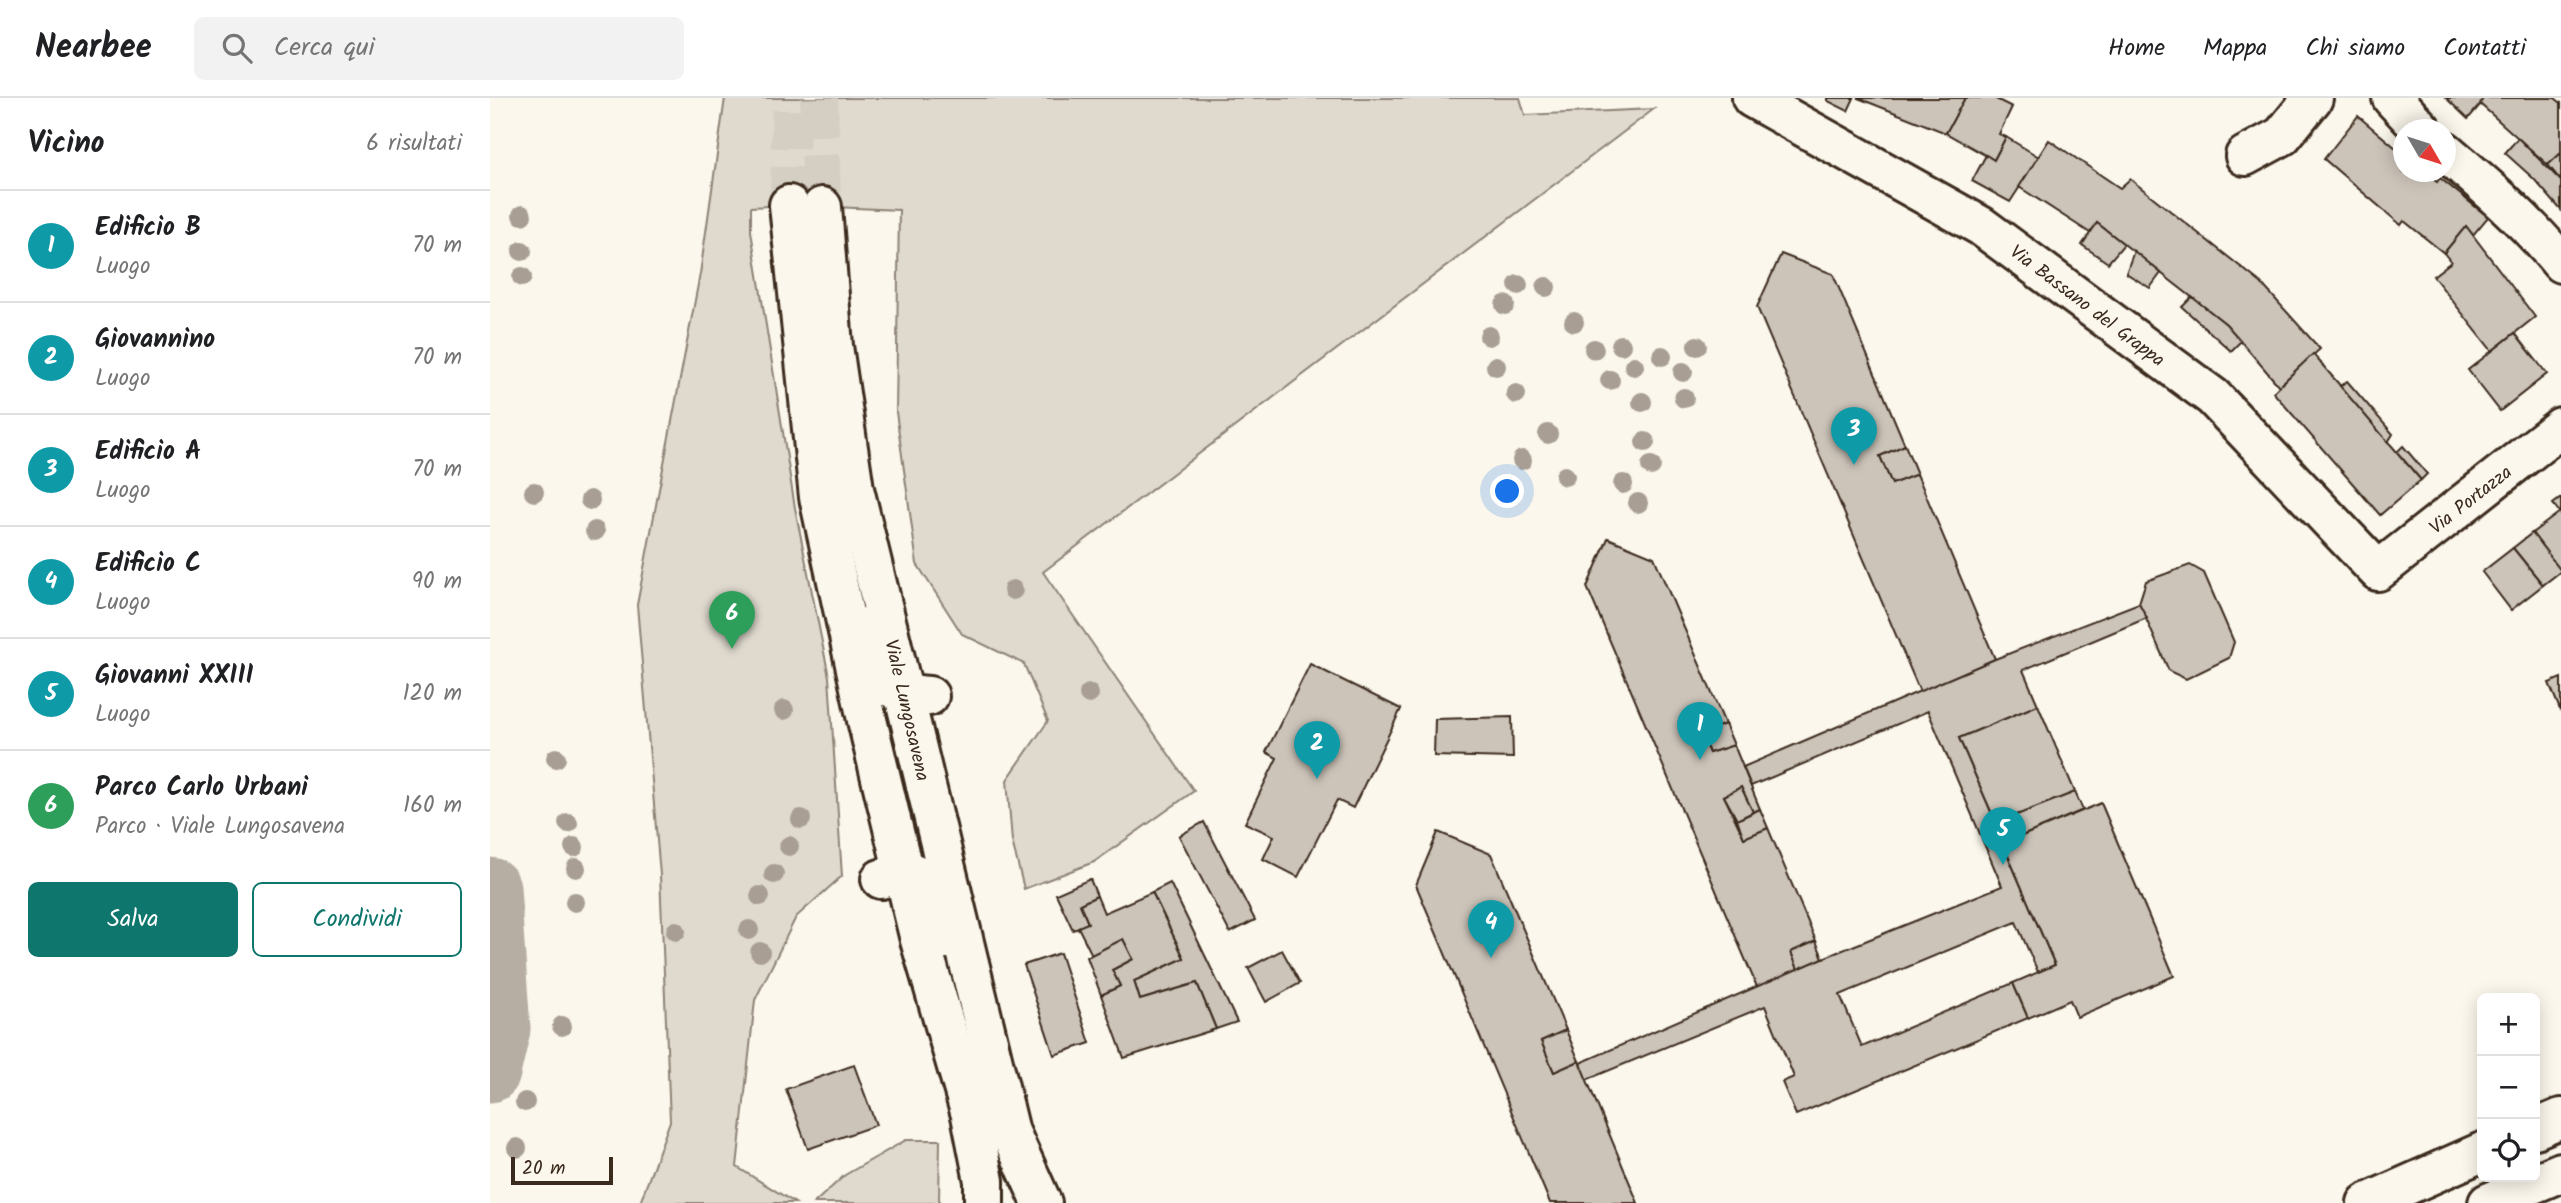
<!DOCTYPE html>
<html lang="it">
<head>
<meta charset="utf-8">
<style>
	body { margin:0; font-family:Kalam,sans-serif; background:#f2f2f2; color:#202124 }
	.controls { position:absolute; right:21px; bottom:21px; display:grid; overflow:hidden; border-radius:10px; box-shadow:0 4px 18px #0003 }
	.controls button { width:63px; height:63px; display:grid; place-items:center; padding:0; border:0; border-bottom:2px solid #e0e0e0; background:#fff; color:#202124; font:35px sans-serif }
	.compass { position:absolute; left:1903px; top:21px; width:63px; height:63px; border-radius:50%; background:#fff; box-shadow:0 4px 18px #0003; rotate:129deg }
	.scale { position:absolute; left:21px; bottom:18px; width:102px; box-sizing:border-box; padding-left:7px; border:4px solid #3b2a1e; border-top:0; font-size:19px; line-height:24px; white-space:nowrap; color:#3b2a1e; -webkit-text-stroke:5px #fbf7ec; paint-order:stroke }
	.you { position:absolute; left:1018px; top:394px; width:24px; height:24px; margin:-18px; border:5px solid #fff; border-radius:50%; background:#1a73e8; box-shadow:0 0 0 10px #1a73e833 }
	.badge { display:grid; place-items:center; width:46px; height:46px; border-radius:50%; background:#0f766e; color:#fff; font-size:23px; font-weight:700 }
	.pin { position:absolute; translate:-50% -58px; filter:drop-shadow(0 2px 4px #0008) }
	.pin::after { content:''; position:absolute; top:37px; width:24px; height:21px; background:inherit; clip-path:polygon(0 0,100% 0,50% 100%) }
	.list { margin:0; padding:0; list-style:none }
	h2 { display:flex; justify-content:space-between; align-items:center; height:91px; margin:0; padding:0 28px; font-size:30px }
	h2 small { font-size:23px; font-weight:400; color:#757577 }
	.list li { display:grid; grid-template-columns:46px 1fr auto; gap:21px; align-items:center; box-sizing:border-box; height:112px; padding:0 28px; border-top:2px solid #e0e0e0 }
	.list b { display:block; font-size:26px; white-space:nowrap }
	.list p { margin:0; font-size:23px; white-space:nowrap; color:#757577 }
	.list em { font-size:23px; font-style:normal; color:#757577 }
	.actions { display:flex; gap:14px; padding:21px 28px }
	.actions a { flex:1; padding:16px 0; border:2px solid #0f766e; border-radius:10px; text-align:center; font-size:24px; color:#0f766e }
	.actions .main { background:#0f766e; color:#fff }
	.icon { flex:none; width:38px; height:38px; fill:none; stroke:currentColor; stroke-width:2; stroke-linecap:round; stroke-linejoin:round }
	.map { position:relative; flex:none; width:2071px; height:1105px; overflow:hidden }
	header { display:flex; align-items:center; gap:42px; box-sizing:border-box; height:98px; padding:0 35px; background:#fff; border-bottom:2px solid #e0e0e0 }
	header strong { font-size:33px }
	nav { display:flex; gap:38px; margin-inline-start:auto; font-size:24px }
	.search { width:490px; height:63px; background:#f2f2f2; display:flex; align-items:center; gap:18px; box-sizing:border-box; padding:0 24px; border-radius:10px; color:#757577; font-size:26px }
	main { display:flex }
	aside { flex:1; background:#fff }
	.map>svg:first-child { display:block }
</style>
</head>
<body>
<header>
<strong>Nearbee</strong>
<div class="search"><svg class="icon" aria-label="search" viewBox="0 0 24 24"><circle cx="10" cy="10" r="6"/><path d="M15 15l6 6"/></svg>Cerca qui</div>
<nav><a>Home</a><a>Mappa</a><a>Chi siamo</a><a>Contatti</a></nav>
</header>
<main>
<aside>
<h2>Vicino<small>6 risultati</small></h2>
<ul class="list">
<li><span class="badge" style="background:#0f9aa8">1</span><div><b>Edificio B</b><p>Luogo</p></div><em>70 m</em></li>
<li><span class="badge" style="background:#0f9aa8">2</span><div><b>Giovannino</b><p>Luogo</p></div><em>70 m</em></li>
<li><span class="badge" style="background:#0f9aa8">3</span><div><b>Edificio A</b><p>Luogo</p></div><em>70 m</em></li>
<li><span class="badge" style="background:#0f9aa8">4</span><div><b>Edificio C</b><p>Luogo</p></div><em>90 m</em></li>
<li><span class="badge" style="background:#0f9aa8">5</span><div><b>Giovanni XXIII</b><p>Luogo</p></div><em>120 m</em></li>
<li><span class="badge" style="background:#2e9e5b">6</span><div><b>Parco Carlo Urbani</b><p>Parco · Viale Lungosavena</p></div><em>160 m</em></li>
</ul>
<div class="actions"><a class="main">Salva</a><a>Condividi</a></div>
</aside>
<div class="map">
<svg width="2071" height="1105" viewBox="0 0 2071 1105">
	<rect width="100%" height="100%" fill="#fbf7ec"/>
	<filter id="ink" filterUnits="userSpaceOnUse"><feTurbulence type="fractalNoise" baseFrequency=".0143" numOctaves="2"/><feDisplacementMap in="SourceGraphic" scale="14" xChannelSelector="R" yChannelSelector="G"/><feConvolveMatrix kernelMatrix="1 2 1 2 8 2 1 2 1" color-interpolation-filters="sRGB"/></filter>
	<g filter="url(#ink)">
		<!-- green -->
		<g fill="#dfd9ce" stroke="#8d8276" stroke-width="2">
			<polygon points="235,0 1030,0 1035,17 1164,11 553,474 704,693 604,764 534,791 522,743 517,682 558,623 534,566 472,536 427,466 406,314 409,112 299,107 261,109 261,133 305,410 339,579 352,778 306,819 265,902 247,1069 305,1105 150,1105 180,1023 170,777 147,507 210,176"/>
			<polygon points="416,1042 450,1042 449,1105 324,1105 355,1077"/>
		</g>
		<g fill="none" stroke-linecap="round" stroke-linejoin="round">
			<!-- river -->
			<polyline stroke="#b6aea2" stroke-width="61" points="0,790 10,931 0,974"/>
		</g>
		<!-- building -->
		<g fill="#ccc4b9" stroke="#3b2a1e" stroke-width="2">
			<polygon points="1338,0 1364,0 1358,13 1338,3"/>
			<polygon points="1368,0 1475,0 1456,35"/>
			<polygon points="1475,0 1504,0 1522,9 1509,36 1516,39 1504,62 1456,35"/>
			<polygon points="1956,0 1993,0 1995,1 1978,21"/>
			<polygon points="1993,0 2065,0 2071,5 2071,55 2058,67 1990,6"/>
			<polygon points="1868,18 1913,56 1913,74 1934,74 1947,84 1950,80 1998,119 1983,137 1976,128 1954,155 1914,123 1911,127 1834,61"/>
			<polygon points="1516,39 1549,59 1520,104 1482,83 1496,57 1504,62"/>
			<polygon points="2028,40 2071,83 2071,112 2044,81 2015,55"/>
			<polygon points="1559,42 1630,90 1640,81 1771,185 1830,251 1789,288 1736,226 1607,125 1600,135 1529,89"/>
			<polygon points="2071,55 2071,83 2058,67"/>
			<polygon points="1607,125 1634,146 1618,165 1592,147"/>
			<polygon points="1976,128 2045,219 2002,253 1943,178 1961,164 1954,155"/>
			<polygon points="1644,153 1671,175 1660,190 1636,175"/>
			<polygon points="1291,156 1343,176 1415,347 1390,358 1402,386 1427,376 1505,561 1430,594 1267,209"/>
			<polygon points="1702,199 1736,226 1751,243 1741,253 1692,209"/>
			<polygon points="2025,235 2057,276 2010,313 1978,272"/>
			<polygon points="1823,256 1931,382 1890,417 1783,294"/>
			<polygon points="1857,283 1903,336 1898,344 1850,288"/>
			<polygon points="1415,347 1427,376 1402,386 1390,358"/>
			<polygon points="1913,348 1937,376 1931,382 1907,354"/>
			<polygon points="2071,400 2071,416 2063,406"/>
			<polygon points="2070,414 2071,416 2071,473 2042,435"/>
			<polygon points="2042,435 2071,473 2053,487 2023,450"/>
			<polygon points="1118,440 1164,459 1235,626 1211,636 1219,655 1244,647 1270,711 1263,714 1251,689 1234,698 1254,740 1278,730 1326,843 1301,854 1308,871 1267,889 1097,489"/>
			<polygon points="2023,450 2053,487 2021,512 1992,474"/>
			<polygon points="1700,467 1714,475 1744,544 1739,560 1696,581 1679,573 1649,505 1656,483"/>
			<polygon points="1649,505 1657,520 1533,572 1548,607 1469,640 1506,725 1585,694 1593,712 1513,746 1565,867 1548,874 1526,824 1350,897 1372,949 1523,885 1538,920 1306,1017 1292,984 1304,979 1275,908 1096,982 1090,965 1333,860 1512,788 1438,613 1261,688 1253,669 1505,561"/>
			<polygon points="820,566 911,611 863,710 847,702 808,779 773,761 784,738 755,725 787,660 776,654"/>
			<polygon points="2071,580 2071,614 2059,585"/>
			<polygon points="1548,607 1585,694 1506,725 1469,640"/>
			<polygon points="1022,619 1023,660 944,658 945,621"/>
			<polygon points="1235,626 1244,647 1219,655 1211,636"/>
			<polygon points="1251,689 1263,714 1247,722 1234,698"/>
			<polygon points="1611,705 1684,878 1587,919 1580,902 1538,920 1523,885 1565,867 1513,746"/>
			<polygon points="1270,711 1278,730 1254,740 1247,722"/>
			<polygon points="714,724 765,822 740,835 689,738"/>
			<polygon points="948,734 1001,756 1076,932 1051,943 1064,974 1089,963 1148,1105 1060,1105 926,787"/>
			<polygon points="600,781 607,798 590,806 598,825 583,832 566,796"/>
			<polygon points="680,785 747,924 726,931 707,885 650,902 644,883 694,860 662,794"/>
			<polygon points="662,794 694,860 644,883 650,902 707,885 726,931 634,960 611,897 630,888 622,872 643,861 633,841 602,857 588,829 598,825 590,806 607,798 614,815"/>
			<polygon points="633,841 643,861 622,872 630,888 611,897 597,859"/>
			<polygon points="1326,843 1333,860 1308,871 1301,854"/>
			<polygon points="792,852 810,885 776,904 758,870"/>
			<polygon points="570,855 600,945 564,957 534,867"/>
			<polygon points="1076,932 1089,963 1064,974 1051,943"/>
			<polygon points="364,967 386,1027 318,1051 296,991"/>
		</g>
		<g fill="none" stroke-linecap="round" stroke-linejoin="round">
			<!-- major-tunnel -->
			<g stroke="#d5cec3" stroke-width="38" stroke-dasharray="38 19" stroke-linecap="butt">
				<polyline points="329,0 332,109"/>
				<polyline points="299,107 301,0"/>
			</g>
			<!-- minor casing -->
			<g stroke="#3b2a1e" stroke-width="44">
				<g id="minor">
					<polyline points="1262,0 1491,128 1723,299 1888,473 2071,329"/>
					<polyline points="1902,0 1932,32"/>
					<path d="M1955 53C1996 88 2037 123 2071 165"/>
					<polyline points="1755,58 1792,38 1823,0"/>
					<path d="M371 529C383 576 384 594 439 598"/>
					<path d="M391 781C398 779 406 775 413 774 444 771 451 820 456 841"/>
				</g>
			</g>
			<!-- major casing -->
			<g stroke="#3b2a1e" stroke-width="44">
				<g id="major">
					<polyline points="299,107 329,399 377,622 430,842 481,1017 494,1083 494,1105"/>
					<polyline points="332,109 343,248 364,391 520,1034 552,1105"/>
					<polyline points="2045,1031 2071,1020"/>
					<polyline points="1877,1105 1992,1054"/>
					<polyline points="1998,1105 2071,1074"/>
				</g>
			</g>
			<!-- minor -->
			<use href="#minor" stroke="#fbf7ec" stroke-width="38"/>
			<!-- major -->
			<use href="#major" stroke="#fbf7ec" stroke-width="38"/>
		</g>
		<!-- trees -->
		<g fill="#a89e93">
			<circle cx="32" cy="117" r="10"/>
			<circle cx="32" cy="153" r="10"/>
			<circle cx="32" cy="179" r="10"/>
			<circle cx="1028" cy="187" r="10"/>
			<circle cx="1056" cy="189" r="10"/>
			<circle cx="1015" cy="207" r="10"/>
			<circle cx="1084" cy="224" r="10"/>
			<circle cx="999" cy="238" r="10"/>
			<circle cx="1131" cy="247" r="10"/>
			<circle cx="1207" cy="248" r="10"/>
			<circle cx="1104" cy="251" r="10"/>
			<circle cx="1172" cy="258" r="10"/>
			<circle cx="1006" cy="268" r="10"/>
			<circle cx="1144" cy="268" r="10"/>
			<circle cx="1193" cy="274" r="10"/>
			<circle cx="1120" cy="282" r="10"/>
			<circle cx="1026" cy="296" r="10"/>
			<circle cx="1194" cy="300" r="10"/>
			<circle cx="1152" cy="304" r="10"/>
			<circle cx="1058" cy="336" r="10"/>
			<circle cx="1155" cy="344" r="10"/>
			<circle cx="1032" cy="362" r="10"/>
			<circle cx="1161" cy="368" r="10"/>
			<circle cx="1075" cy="378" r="10"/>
			<circle cx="1133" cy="386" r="10"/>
			<circle cx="44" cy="394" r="10"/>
			<circle cx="100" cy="402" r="10"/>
			<circle cx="1148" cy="405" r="10"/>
			<circle cx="105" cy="433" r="10"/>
			<circle cx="523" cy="492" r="10"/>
			<circle cx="599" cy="596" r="10"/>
			<circle cx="294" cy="612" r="10"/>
			<circle cx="66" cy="660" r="10"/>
			<circle cx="311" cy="721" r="10"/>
			<circle cx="78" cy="725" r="10"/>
			<circle cx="299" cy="748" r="10"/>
			<circle cx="84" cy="749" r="10"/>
			<circle cx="86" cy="770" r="10"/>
			<circle cx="284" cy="776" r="10"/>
			<circle cx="270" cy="798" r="10"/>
			<circle cx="85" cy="804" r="10"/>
			<circle cx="259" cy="832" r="10"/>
			<circle cx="186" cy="833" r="10"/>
			<circle cx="270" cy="854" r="10"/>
			<circle cx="72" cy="928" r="10"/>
			<circle cx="35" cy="1004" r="10"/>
			<circle cx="27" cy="1050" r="10"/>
		</g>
	</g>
	<g text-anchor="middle" stroke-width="7" stroke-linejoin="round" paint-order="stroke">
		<!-- street labels -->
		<g font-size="19" fill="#3b2a1e" stroke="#fbf7ec">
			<text transform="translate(1598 207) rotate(37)" y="7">Via Bassano del Grappa</text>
			<text transform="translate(1980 401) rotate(-38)" y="7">Via Portazza</text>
			<text transform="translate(418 612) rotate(77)" y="7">Viale Lungosavena</text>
		</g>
	</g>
</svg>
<div class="controls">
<button>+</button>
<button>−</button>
<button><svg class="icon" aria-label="locate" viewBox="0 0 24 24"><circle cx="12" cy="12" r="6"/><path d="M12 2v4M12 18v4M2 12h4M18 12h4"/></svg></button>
</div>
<svg class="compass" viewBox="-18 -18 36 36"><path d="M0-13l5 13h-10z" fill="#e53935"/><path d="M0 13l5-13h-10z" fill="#757577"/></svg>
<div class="scale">20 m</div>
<div class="you"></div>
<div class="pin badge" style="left:1210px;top:662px;background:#0f9aa8">1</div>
<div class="pin badge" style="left:827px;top:681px;background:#0f9aa8">2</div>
<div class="pin badge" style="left:1364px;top:367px;background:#0f9aa8">3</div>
<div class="pin badge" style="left:1001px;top:860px;background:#0f9aa8">4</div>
<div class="pin badge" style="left:1513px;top:767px;background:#0f9aa8">5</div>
<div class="pin badge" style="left:242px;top:551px;background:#2e9e5b">6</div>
</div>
</main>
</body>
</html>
